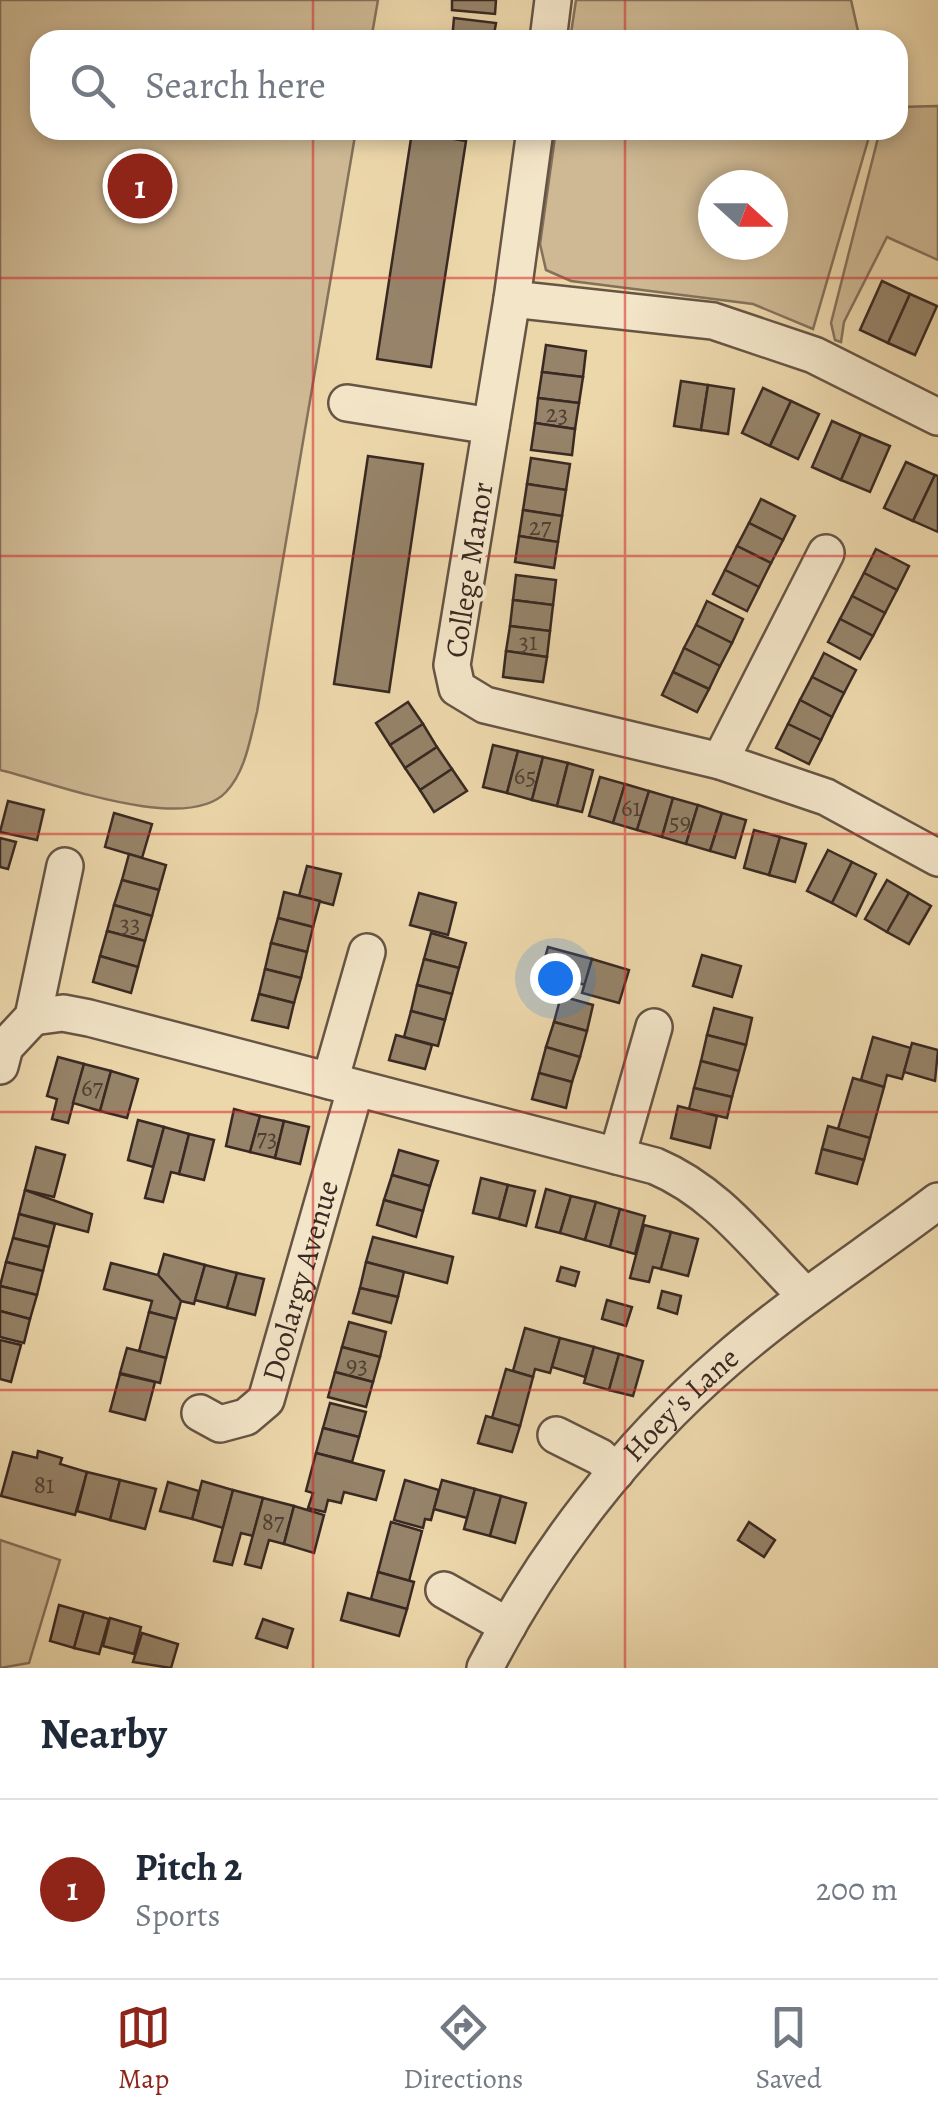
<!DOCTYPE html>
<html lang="en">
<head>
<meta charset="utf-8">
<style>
	body { margin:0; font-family:Alegreya,serif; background:#f6f6f7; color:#1f2937 }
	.compass { position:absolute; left:698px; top:170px; width:90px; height:90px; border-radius:50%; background:#fff; box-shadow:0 5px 15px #0003; rotate:111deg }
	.you { position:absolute; left:555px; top:978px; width:35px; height:35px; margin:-25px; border:8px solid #fff; border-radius:50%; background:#1a73e8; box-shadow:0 0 0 15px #1a73e833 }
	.badge { display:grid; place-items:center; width:65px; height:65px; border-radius:50%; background:#8f2418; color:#fff; font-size:32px; font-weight:700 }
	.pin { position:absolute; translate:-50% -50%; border:5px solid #fff; box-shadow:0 2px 10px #0006 }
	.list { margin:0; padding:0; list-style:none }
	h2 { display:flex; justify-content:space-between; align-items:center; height:130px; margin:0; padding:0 40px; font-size:42px }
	h2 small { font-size:32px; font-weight:400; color:#747a83 }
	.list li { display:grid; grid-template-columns:65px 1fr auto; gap:30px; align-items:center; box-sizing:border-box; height:180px; padding:0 40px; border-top:2px solid #e0e1e3 }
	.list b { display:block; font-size:38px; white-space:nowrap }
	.list p { margin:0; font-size:32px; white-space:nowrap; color:#747a83 }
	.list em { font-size:32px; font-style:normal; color:#747a83 }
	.icon { flex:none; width:55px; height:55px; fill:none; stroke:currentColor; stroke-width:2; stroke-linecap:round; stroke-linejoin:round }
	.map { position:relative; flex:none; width:938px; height:1668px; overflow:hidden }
	.search { position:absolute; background:#fff; box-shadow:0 5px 15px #0003; left:30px; right:30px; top:30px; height:110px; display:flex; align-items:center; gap:25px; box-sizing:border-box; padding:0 35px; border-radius:30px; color:#747a83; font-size:38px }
	.sheet { height:310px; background:#fff }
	nav { display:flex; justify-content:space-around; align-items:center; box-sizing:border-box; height:140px; border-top:2px solid #e0e1e3; background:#fff; font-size:28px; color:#747a83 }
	nav a { display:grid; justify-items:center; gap:5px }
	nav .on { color:#8f2418 }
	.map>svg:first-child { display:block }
</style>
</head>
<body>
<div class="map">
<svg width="938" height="1668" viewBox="0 0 938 1668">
	<rect width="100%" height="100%" fill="#ecd7ab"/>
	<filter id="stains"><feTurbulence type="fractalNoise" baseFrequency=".002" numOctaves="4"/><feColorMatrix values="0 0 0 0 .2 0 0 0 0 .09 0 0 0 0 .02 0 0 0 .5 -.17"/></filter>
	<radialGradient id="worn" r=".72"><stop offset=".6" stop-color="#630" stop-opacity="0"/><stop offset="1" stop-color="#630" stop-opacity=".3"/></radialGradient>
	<!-- green -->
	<g fill="#ceb994" stroke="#84715b" stroke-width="2.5" fill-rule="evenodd">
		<path d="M0 0H378L371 40H40V130H356L257 712C250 738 246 771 226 792 186 835 51 782 0 770Z"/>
		<polygon points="576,0 851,0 860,40 570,40"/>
		<polygon points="938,106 938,260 887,237 844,322 841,342 835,340 831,323 880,130 898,130 898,107"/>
		<path d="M556 130H871L813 329 753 304 571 281 546 270 540 244ZM713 185H773V245H713Z"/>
		<polygon points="0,1540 60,1560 29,1663 0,1668"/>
	</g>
	<!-- building -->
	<g fill="#968369" stroke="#392922" stroke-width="2.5">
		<polygon points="452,0 496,0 495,14 452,10"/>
		<polygon points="454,18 496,23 493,40 452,40"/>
		<polygon points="412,132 466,141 431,367 377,359"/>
		<polygon points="882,281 910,294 888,343 860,330"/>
		<polygon points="910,294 937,306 915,355 888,343"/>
		<polygon points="546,345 586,351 583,377 542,372"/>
		<polygon points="542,372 583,377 579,403 538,398"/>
		<polygon points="681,381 708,385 701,430 674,426"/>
		<polygon points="708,385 734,389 728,434 701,430"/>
		<polygon points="763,388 791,401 770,446 742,433"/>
		<polygon points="538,398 579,403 575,429 535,423"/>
		<polygon points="791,401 819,414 798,459 770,446"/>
		<polygon points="832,421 861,434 841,480 812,467"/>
		<polygon points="535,423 575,429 572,455 531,450"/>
		<polygon points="861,434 890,446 870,492 841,480"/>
		<polygon points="368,456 423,464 389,692 334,684"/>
		<polygon points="531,458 570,464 566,490 527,484"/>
		<polygon points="906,462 935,475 913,521 884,508"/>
		<polygon points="935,475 938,476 938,532 913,521"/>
		<polygon points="527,484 566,490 562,516 523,510"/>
		<polygon points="761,499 795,516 783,540 749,523"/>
		<polygon points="523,510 562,516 558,542 519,536"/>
		<polygon points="749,523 783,540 771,563 737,546"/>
		<polygon points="519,536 558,542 554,568 515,562"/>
		<polygon points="737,546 771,563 759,587 725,570"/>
		<polygon points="876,549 909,566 897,590 864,573"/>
		<polygon points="725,570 759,587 747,611 713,594"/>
		<polygon points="864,573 897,590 885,613 852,596"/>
		<polygon points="516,575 556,580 553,605 513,600"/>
		<polygon points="852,596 885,613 873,636 840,619"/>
		<polygon points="513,600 553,605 550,631 510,626"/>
		<polygon points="707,601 743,619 732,643 696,625"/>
		<polygon points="840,619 873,636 860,659 828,642"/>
		<polygon points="696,625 732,643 720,666 684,648"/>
		<polygon points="510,626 550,631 547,657 506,651"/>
		<polygon points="684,648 720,666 709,689 673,672"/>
		<polygon points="506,651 547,657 543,682 503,677"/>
		<polygon points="824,653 856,670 844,693 812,677"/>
		<polygon points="673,672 709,689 697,712 662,695"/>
		<polygon points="812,677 844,693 832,717 800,700"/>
		<polygon points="800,700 832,717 821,740 788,724"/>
		<polygon points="408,702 423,724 390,745 376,723"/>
		<polygon points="423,724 437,747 405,768 390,745"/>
		<polygon points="788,724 821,740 809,764 776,748"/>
		<polygon points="493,745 518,751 507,793 483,787"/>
		<polygon points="437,747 452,769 420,790 405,768"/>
		<polygon points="518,751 543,757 532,800 507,793"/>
		<polygon points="543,757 568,763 557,806 532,800"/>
		<polygon points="568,763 593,770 582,812 557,806"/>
		<polygon points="452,769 467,791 434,812 420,790"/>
		<polygon points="600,777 625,784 613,823 589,816"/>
		<polygon points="625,784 649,791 637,830 613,823"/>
		<polygon points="649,791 673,798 662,837 637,830"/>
		<polygon points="673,798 698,805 686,844 662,837"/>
		<polygon points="8,801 44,810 37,840 0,832"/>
		<polygon points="698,805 722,813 710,851 686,844"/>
		<polygon points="114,813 152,824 142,858 105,847"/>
		<polygon points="722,813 746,820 735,858 710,851"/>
		<polygon points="754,830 780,837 769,875 744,868"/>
		<polygon points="780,837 806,844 795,882 769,875"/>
		<polygon points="0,838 16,842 8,869 0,867"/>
		<polygon points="828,850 852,862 832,903 807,891"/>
		<polygon points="129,854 166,865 159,890 122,880"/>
		<polygon points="852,862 876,874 856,916 832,903"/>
		<polygon points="307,866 341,874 333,905 299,896"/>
		<polygon points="122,880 159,890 152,916 114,905"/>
		<polygon points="887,880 909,893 887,932 865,919"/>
		<polygon points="284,892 320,901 313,927 278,918"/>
		<polygon points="419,893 456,903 448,935 410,925"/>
		<polygon points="909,893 931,906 909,944 887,932"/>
		<polygon points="114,905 152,916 145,941 107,931"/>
		<polygon points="278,918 313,927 307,952 271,943"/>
		<polygon points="107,931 145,941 138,967 100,956"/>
		<polygon points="431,933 466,943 459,968 424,959"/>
		<polygon points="271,943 307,952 301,978 265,969"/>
		<polygon points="548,947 592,959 585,985 541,972"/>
		<polygon points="702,955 741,966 732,997 693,986"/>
		<polygon points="100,956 138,967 131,993 93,982"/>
		<polygon points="424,959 459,968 452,994 417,985"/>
		<polygon points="592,959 629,970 619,1003 582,993"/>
		<polygon points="265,969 301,978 294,1003 259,994"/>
		<polygon points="417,985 452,994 445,1020 411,1011"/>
		<polygon points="259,994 294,1003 288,1028 252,1020"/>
		<polygon points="561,996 593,1005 587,1031 554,1022"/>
		<polygon points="714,1008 752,1018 746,1045 707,1035"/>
		<polygon points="411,1011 445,1020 438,1046 404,1037"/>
		<polygon points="554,1022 587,1031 580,1057 546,1047"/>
		<polygon points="396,1035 432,1045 425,1069 389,1060"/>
		<polygon points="707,1035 746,1045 739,1071 701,1061"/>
		<polygon points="873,1037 911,1048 902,1079 887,1075 884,1087 861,1080"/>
		<polygon points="912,1043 938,1050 935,1081 904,1072"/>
		<polygon points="546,1047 580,1057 572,1082 539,1073"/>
		<polygon points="58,1057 84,1064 68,1123 52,1119 57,1099 47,1096"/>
		<polygon points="701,1061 739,1071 732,1097 694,1088"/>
		<polygon points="84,1064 111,1071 100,1111 73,1103"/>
		<polygon points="111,1071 138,1079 127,1118 100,1111"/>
		<polygon points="539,1073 572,1082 566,1108 532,1099"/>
		<polygon points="853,1078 884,1087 870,1138 838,1129"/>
		<polygon points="694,1088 732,1097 727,1118 689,1109"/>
		<polygon points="678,1106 717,1116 710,1148 671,1138"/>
		<polygon points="234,1109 260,1116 250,1152 226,1146"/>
		<polygon points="260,1116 284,1121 275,1158 250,1152"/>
		<polygon points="138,1120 164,1127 153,1167 128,1160"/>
		<polygon points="284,1121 309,1127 300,1164 275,1158"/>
		<polygon points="828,1126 870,1138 864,1160 822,1149"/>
		<polygon points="164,1127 189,1134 179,1174 171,1172 163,1202 145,1198"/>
		<polygon points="189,1134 214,1140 204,1180 179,1174"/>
		<polygon points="36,1147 65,1155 54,1197 25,1190"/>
		<polygon points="822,1149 864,1160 857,1184 816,1173"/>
		<polygon points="399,1150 438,1161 430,1186 392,1175"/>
		<polygon points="392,1175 430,1186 423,1211 384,1200"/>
		<polygon points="481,1178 508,1185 499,1219 473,1213"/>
		<polygon points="508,1185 535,1191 526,1226 499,1219"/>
		<polygon points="546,1189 571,1196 560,1233 536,1227"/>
		<polygon points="25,1190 92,1214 88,1232 19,1214"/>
		<polygon points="571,1196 596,1202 585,1240 560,1233"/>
		<polygon points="384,1200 423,1211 416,1237 377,1225"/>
		<polygon points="596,1202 620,1209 610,1247 585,1240"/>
		<polygon points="620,1209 645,1216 635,1254 610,1247"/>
		<polygon points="19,1214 55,1224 49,1247 13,1238"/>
		<polygon points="644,1225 671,1232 661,1269 653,1267 649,1282 630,1278"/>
		<polygon points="671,1232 698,1239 688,1276 661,1269"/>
		<polygon points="373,1237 453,1257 447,1283 366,1262"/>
		<polygon points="13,1238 49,1247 43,1271 6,1262"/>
		<polygon points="164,1254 205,1265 194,1304 181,1301 158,1275"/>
		<polygon points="6,1262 43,1271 37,1295 0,1286"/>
		<polygon points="366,1262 404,1272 398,1297 360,1288"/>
		<polygon points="111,1263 158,1275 181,1301 176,1319 149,1312 152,1301 104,1289"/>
		<polygon points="205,1265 237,1273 227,1308 195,1300"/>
		<polygon points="561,1267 579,1272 575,1286 557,1281"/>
		<polygon points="237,1273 264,1279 255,1315 227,1308"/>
		<polygon points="0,1286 37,1295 30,1319 0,1311"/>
		<polygon points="360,1288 398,1297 391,1323 353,1313"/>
		<polygon points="662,1291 681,1296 677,1314 658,1308"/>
		<polygon points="607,1300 632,1307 626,1326 602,1319"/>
		<polygon points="0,1311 30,1319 24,1343 0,1337"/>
		<polygon points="149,1312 176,1319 166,1358 139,1351"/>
		<polygon points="349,1322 386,1332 380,1357 342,1347"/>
		<polygon points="525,1328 560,1338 550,1373 535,1369 533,1377 513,1371"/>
		<polygon points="560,1338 594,1347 585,1377 552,1367"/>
		<polygon points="0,1340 21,1345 11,1382 0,1379"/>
		<polygon points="342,1347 380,1357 373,1382 335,1372"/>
		<polygon points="594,1347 619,1354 609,1390 584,1383"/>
		<polygon points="127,1348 166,1358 160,1383 120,1373"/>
		<polygon points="619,1354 643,1361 633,1396 609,1390"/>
		<polygon points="506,1369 533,1377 520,1426 492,1418"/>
		<polygon points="335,1372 373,1382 366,1407 328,1397"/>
		<polygon points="120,1374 155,1382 145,1420 110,1411"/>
		<polygon points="330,1403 366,1412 359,1437 323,1428"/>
		<polygon points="486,1416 520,1426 512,1452 478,1443"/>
		<polygon points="323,1428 359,1437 352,1462 316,1453"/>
		<polygon points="38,1451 62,1458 60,1464 87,1472 75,1515 1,1496 13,1452 37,1458"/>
		<polygon points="316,1453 384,1471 376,1500 344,1492 341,1503 328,1500 325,1512 308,1508 313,1493 306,1491"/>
		<polygon points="87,1472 120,1480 110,1520 77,1511"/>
		<polygon points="120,1480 156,1489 145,1529 110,1520"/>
		<polygon points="405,1480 439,1490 431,1520 425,1519 423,1528 394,1520"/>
		<polygon points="442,1480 475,1489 467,1518 434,1509"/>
		<polygon points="202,1481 233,1490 223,1528 192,1519"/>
		<polygon points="168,1482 199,1491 192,1519 160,1511"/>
		<polygon points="475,1489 501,1496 490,1536 464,1529"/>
		<polygon points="233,1490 263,1498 253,1536 241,1533 232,1565 214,1561"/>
		<polygon points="501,1496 526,1503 515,1543 490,1536"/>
		<polygon points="263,1498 294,1506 284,1544 269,1540 261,1568 245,1564"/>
		<polygon points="294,1506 324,1515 314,1553 284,1544"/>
		<polygon points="391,1522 422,1531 409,1581 378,1572"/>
		<polygon points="749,1522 775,1540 764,1557 738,1540"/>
		<polygon points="378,1572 414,1582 407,1609 371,1599"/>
		<polygon points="348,1593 407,1609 399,1636 341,1620"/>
		<polygon points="59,1605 84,1612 74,1648 50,1641"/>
		<polygon points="84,1612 109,1619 99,1654 74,1648"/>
		<polygon points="110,1618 141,1627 134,1654 103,1646"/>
		<polygon points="263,1619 293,1629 287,1648 256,1638"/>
		<polygon points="142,1633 178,1644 171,1668 133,1662"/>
	</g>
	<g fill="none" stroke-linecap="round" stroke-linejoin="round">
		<!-- minor casing -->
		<g stroke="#665444" stroke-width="40">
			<g id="minor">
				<polyline points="548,40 553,0"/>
				<polyline points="535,130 512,299 713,321 814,355 938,417"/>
				<polyline points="512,299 452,665 457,688 485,705 720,761 826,797 938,858"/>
				<polyline points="347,403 491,426"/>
				<polyline points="720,761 826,553"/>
				<path d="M33 1017 63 1013 89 1018 655 1166C719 1193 757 1248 806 1296"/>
				<polyline points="0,1066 5,1047 33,1017 65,866"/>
				<polyline points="330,1081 367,952"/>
				<polyline points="617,1156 654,1027"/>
				<path id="s1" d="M200 1413 220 1424 246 1417 266 1400 355 1090"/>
				<polyline points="556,1435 600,1457 616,1472"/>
				<polyline points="444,1590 508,1626"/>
				<path id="s2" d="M485 1668C544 1553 626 1447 724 1362 791 1303 867 1255 938 1201"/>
			</g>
		</g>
		<!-- minor -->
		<use href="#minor" stroke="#f3e5c8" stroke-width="35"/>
	</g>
	<!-- grid -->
	<path fill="none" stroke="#d62828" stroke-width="2.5" stroke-opacity="0.55" d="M313 0V40M625 0V40M313 130V1668M625 130V1668M0 278H938M0 556H938M0 834H938M0 1112H938M0 1390H938"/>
	<g text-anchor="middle" stroke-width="8" stroke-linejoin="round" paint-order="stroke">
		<!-- number labels -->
		<g font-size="25" fill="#504034">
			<text x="557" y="422">23</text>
			<text x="540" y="535">27</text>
			<text x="528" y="650">31</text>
			<text x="525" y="784">65</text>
			<text x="631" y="816">61</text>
			<text x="680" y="830">59</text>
			<text x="130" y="932">33</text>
			<text x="92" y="1096">67</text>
			<text x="267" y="1146">73</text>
			<text x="357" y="1373">93</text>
			<text x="44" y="1493">81</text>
			<text x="273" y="1530">87</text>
		</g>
		<!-- street labels -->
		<g font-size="30" fill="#392922" stroke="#f3e5c8">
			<text transform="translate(469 570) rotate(-81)" y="10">College Manor</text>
			<text dy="10" stroke="none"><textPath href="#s1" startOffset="200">Doolargy Avenue</textPath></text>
			<text dy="10" stroke="none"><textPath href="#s2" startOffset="330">Hoey's Lane</textPath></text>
		</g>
	</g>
	<rect width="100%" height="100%" filter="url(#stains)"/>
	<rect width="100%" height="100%" fill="url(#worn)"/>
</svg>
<svg class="compass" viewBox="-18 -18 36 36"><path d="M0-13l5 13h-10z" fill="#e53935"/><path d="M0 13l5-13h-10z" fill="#747a83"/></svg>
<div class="you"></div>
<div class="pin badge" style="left:140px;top:186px">1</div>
<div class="search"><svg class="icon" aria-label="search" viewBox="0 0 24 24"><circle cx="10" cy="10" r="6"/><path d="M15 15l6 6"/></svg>Search here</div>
</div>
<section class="sheet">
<h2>Nearby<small></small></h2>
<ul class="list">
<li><span class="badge">1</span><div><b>Pitch 2</b><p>Sports</p></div><em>200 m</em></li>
</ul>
</section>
<nav>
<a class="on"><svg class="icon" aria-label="map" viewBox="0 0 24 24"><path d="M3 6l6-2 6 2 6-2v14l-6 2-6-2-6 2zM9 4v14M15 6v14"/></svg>Map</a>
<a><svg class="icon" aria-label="directions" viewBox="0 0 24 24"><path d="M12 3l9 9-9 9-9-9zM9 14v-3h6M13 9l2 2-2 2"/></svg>Directions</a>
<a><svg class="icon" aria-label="saved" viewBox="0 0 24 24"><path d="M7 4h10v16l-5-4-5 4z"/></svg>Saved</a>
</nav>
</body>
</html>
